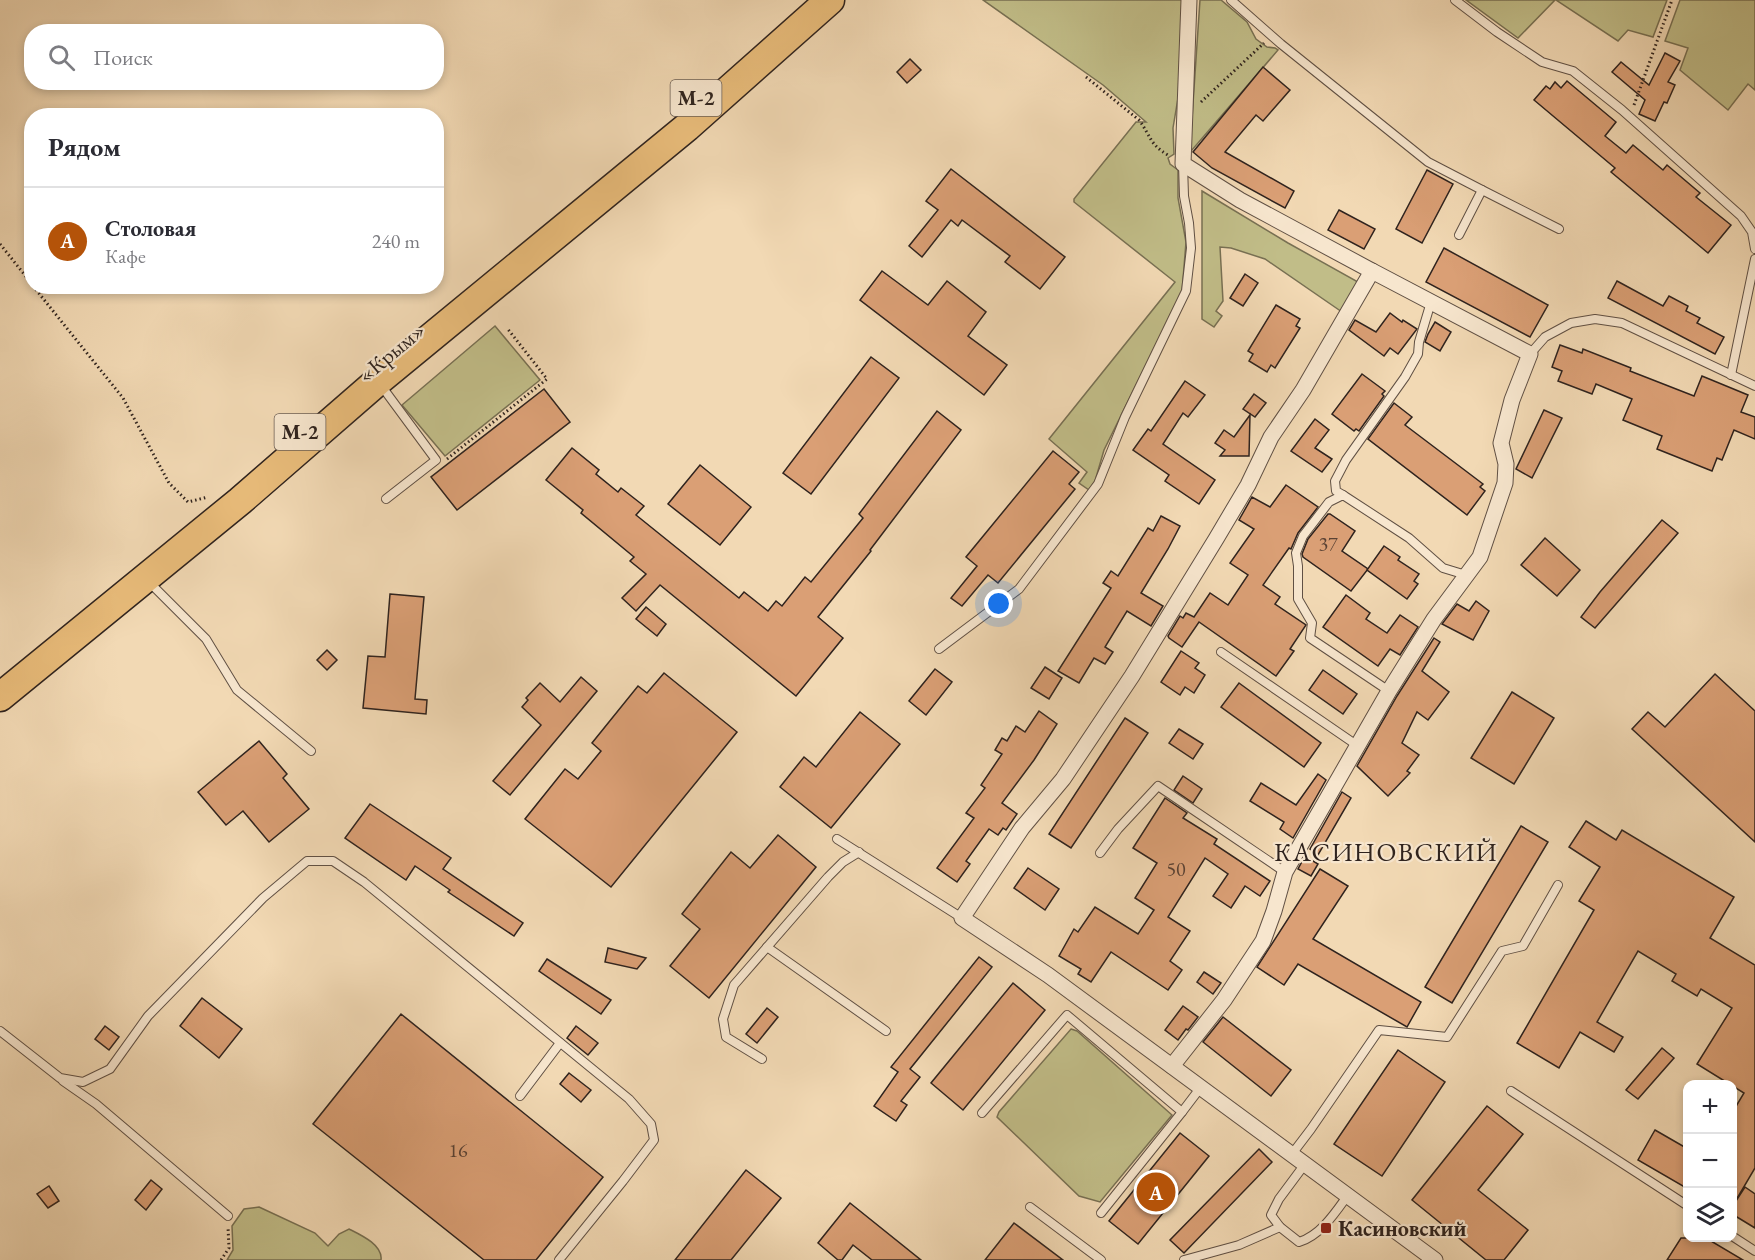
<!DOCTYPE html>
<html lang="ru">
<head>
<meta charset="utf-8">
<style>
	body { margin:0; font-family:"EB Garamond",serif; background:#f2f2f3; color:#2b2b33 }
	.controls { position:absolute; right:18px; bottom:18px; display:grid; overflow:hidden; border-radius:12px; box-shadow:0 3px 9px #0003 }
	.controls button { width:54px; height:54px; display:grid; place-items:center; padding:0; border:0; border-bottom:2px solid #e1e1e2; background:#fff; color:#2b2b33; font:30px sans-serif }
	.you { position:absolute; left:999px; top:604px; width:21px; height:21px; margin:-15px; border:4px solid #fff; border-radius:50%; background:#1a73e8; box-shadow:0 0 0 9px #1a73e833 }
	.badge { display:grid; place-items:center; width:39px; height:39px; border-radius:50%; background:#b45309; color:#fff; font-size:20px; font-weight:700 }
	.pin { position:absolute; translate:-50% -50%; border:3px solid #fff; box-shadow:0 2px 6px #0006 }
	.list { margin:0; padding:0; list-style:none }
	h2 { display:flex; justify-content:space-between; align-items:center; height:78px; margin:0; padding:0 24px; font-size:26px }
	h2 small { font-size:20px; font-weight:400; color:#7c7c81 }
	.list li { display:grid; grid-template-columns:39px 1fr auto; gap:18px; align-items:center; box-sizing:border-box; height:108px; padding:0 24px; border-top:2px solid #e1e1e2 }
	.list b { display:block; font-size:22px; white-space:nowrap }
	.list p { margin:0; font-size:20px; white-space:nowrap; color:#7c7c81 }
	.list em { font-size:20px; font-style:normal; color:#7c7c81 }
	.icon { flex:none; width:33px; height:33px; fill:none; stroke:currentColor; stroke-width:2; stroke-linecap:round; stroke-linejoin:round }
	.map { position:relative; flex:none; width:1755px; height:1260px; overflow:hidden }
	.search { position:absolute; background:#fff; box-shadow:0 3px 9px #0003; left:24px; top:24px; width:420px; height:66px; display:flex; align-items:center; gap:15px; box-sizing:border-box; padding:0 21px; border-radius:24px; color:#7c7c81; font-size:22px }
	.panel { position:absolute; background:#fff; box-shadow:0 3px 9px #0003; left:24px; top:108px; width:420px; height:186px; border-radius:24px }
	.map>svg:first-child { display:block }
</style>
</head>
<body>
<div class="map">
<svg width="1755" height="1260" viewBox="0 0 1755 1260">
	<rect width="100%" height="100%" fill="#f2d9b4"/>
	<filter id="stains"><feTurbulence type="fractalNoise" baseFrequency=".00333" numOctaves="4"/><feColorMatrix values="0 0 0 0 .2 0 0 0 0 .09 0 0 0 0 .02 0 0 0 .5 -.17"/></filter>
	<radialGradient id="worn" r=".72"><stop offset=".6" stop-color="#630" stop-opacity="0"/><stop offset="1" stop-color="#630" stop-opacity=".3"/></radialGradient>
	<!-- green -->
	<g fill="#c1bd88" stroke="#787053" stroke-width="1.5">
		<polygon points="983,0 1182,0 1180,86 1173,128 1174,154 1168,158 1170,164 1178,170 1178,198 1186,242 1182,292 1104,450 1095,481 1089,490 1079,483 1087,472 1049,439 1175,282 1074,202 1074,199 1136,122 1146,122 1103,85"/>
		<polygon points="1200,0 1221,0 1247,22 1256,39 1267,47 1275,48 1278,50 1192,150 1190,148"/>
		<polygon points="1466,0 1555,0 1518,38"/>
		<polygon points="1556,0 1667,0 1653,37 1628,30 1618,41"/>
		<polygon points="1680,0 1755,0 1755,90 1748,84 1728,110 1680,70 1688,48 1665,41"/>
		<polygon points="1202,191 1288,243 1358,282 1342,312 1265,259 1231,248 1220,247 1223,301 1216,311 1222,316 1214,327 1202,319"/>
		<polygon points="495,326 540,380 445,456 402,405"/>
		<polygon points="1071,1029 1077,1031 1172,1115 1100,1202 1079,1196 997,1117 999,1112"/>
		<path d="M259 1207 315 1233 328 1246 339 1234 349 1229C361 1235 383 1245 381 1260H227L233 1250 232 1226 244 1209Z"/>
	</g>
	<!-- building -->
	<g fill="#da9f75" stroke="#2f231e" stroke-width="1.5">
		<polygon points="1665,53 1680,61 1668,82 1675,85 1667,103 1664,102 1655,121 1639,114 1645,100 1612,72 1621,62 1649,85"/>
		<polygon points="910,59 921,70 907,83 897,72"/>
		<polygon points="1263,67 1290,90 1263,121 1256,115 1225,152 1294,191 1285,208 1212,168 1193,152"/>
		<polygon points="1567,81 1616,122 1605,136 1626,153 1633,145 1663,170 1667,165 1700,193 1696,197 1731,225 1708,253 1611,172 1615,168 1534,100 1546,86 1550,89 1555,82 1561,88"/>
		<polygon points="951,169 1065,257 1040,289 1005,262 1010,256 962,220 958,226 951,220 922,257 909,246 938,210 926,201"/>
		<polygon points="1427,170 1453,184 1422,243 1396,229"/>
		<polygon points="1339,210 1375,229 1364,249 1328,230"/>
		<polygon points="1444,248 1548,305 1530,337 1426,282"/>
		<polygon points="882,271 928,305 947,281 986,312 968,336 1007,365 984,395 860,300"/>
		<polygon points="1245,274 1258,283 1243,306 1230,298"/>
		<polygon points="1617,281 1663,306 1669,296 1688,306 1686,311 1700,318 1697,323 1724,337 1715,354 1608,298"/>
		<polygon points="1276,305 1300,319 1296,326 1300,328 1275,368 1271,365 1267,372 1249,361 1253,354 1248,351"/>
		<polygon points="1390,313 1402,322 1403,320 1417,329 1398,354 1390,348 1384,356 1349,330 1355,320 1376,332"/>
		<polygon points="1435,322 1451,332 1440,351 1425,342 1428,334"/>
		<polygon points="1560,345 1582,353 1583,349 1631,368 1630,371 1694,396 1702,376 1748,395 1741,412 1755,417 1755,439 1734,430 1722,460 1717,458 1712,471 1657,449 1662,436 1623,420 1632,399 1596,384 1592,394 1558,381 1562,371 1552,367"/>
		<polygon points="871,357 899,378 811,494 783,473"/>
		<polygon points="1362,374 1385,391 1382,394 1384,396 1359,431 1356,429 1354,431 1332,414"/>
		<polygon points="1185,381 1205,395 1188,417 1183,413 1163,444 1215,480 1199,504 1165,481 1169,475 1133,450 1148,429 1151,431"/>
		<polygon points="544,389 570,422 457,510 431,477"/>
		<polygon points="1254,394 1266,403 1255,417 1243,409"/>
		<polygon points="1394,403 1412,417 1405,425 1483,484 1480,487 1485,491 1467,515 1368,439"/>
		<polygon points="1544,410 1562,418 1532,478 1516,469"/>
		<polygon points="937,411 961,430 870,550 871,551 818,617 843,638 796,696 660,585 636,611 622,598 646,574 630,561 634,557 581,513 583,510 546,480 572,448 599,470 596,474 618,492 621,488 644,506 636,515 739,598 744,592 768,611 776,601 782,606 805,577 811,582 863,518 859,514"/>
		<polygon points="1250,415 1249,456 1220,456 1225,450 1215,443 1224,430 1234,437"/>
		<polygon points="1315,419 1329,430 1315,448 1332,459 1322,472 1291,451"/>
		<polygon points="1053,451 1079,472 1069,484 1075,489 998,583 988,575 962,606 951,598 977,566 966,557"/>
		<polygon points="700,465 751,507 720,545 668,504"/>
		<polygon points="1286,485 1318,507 1298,533 1291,549 1289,548 1263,585 1280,597 1275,604 1306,625 1290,649 1294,651 1276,676 1199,622 1182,647 1169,638 1168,636 1180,616 1183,618 1186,613 1194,617 1210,593 1228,605 1248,575 1230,563 1254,529 1239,520 1252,497 1270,507"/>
		<polygon points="1328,514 1330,514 1355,531 1342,551 1368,569 1351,591 1303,557 1302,554 1308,539"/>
		<polygon points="1161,516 1180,526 1168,549 1141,593 1163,606 1151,626 1127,611 1105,647 1113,652 1105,664 1094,658 1079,683 1058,671 1111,588 1103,583 1111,571 1118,576 1148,528 1153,531"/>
		<polygon points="1662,520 1678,533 1595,628 1581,617 1600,592"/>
		<polygon points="1545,538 1580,570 1557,596 1521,565"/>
		<polygon points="1384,546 1400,557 1398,560 1419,574 1414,581 1418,584 1407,599 1367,570"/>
		<polygon points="390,594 424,597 415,699 427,700 426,714 363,708 368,656 385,657"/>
		<polygon points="1346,595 1370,613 1366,619 1387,633 1400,615 1418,627 1400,655 1390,649 1378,666 1323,627"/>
		<polygon points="1476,601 1489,611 1473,640 1442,624 1457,604 1469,611"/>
		<polygon points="646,607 666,624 657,636 636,619"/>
		<polygon points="1434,638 1440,642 1422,671 1449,692 1428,720 1417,712 1402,743 1419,755 1407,771 1410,773 1388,796 1357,766 1397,696"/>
		<polygon points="327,650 337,660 327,670 317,660"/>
		<polygon points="1181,651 1199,663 1195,668 1205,675 1194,693 1185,687 1180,695 1161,682"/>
		<polygon points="1045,667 1062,678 1049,699 1031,688"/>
		<polygon points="935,669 952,682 926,715 909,701"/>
		<polygon points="1323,670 1357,694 1343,714 1309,690"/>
		<polygon points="664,673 737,732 611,887 525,819 565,769 578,779 601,751 592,743 638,686 647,693"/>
		<polygon points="1715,674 1755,711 1755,842 1632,729 1648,712 1665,727"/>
		<polygon points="581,677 597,691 510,795 493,781 541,725 522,707 528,700 526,698 540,683 560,702"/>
		<polygon points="1239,683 1321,743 1304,767 1221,707"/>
		<polygon points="1512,692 1554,718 1514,784 1471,758"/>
		<polygon points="1039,711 1057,724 1034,760 1002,803 1017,814 1006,830 1003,828 998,835 989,829 966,861 970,864 957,882 937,868 974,818 966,813 985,788 981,785 1002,754 995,750 1002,738 1007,741 1016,726 1025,732"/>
		<polygon points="860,712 900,744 831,828 780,787 804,757 816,767"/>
		<polygon points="1125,718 1148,733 1071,848 1049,834"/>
		<polygon points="1179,729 1203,744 1193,759 1169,743"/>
		<polygon points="259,741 287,774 283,778 309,809 269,842 243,811 226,825 198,792"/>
		<polygon points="1318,774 1326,780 1293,838 1280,829 1284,822 1250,801 1261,783 1296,805"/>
		<polygon points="1183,776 1202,789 1193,803 1174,790"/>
		<polygon points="1342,792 1351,798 1318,855 1310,849"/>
		<polygon points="1165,798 1187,813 1183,818 1217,839 1214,844 1270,881 1260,896 1245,886 1231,908 1213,896 1228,874 1205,858 1168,917 1190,931 1170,961 1182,970 1168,990 1111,952 1091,982 1078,974 1081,969 1059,956 1074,929 1078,932 1095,907 1138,934 1154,910 1135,898 1157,863 1133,848"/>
		<polygon points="370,804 451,858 443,869 523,923 514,936 448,892 450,890 415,866 406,880 345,838"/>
		<polygon points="1586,821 1616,840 1622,830 1734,897 1710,938 1755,965 1755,1168 1732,1207 1732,1113 1744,1093 1697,1064 1732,1008 1701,989 1697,996 1672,981 1676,974 1638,951 1597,1022 1623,1037 1614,1052 1580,1032 1559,1068 1517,1043 1594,910 1579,901 1600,867 1569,847"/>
		<polygon points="1521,826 1548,842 1452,1003 1425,987"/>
		<polygon points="778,835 816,867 709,998 670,966 700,929 682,914 731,852 750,868"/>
		<polygon points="1305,856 1318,864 1311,876 1298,869"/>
		<polygon points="1028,868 1059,889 1045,910 1014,888"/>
		<polygon points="1320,869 1348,886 1313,939 1421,1002 1407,1027 1298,964 1284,985 1257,967"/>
		<polygon points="608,948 646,958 637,969 605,962"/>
		<polygon points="979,957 992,967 910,1069 920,1077 901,1101 907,1105 896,1121 874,1106 898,1072 891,1067"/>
		<polygon points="547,959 611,1000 601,1014 539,971"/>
		<polygon points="1204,972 1221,983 1213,994 1197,982"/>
		<polygon points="1013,983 1045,1010 963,1110 931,1083"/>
		<polygon points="202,998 242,1029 219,1058 180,1026"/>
		<polygon points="1183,1006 1198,1017 1188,1030 1186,1029 1178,1040 1165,1030"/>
		<polygon points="767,1008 778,1017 757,1043 746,1034"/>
		<polygon points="401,1014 603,1177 536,1260 484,1260 313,1124"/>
		<polygon points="1223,1017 1291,1070 1271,1096 1203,1042"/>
		<polygon points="105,1026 119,1037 109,1050 95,1039"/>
		<polygon points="576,1026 598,1043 588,1055 567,1038"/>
		<polygon points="1662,1048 1674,1058 1638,1099 1626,1090"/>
		<polygon points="1398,1050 1445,1082 1382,1176 1334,1144"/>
		<polygon points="569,1073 591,1090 581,1102 560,1084"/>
		<polygon points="1487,1106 1523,1134 1478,1190 1528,1230 1504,1260 1486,1260 1412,1200"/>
		<polygon points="1655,1130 1688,1149 1688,1189 1638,1160"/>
		<polygon points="1180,1133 1209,1156 1138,1244 1109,1221"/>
		<polygon points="1259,1149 1272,1162 1184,1253 1170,1240"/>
		<polygon points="746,1170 781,1198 731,1260 675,1260"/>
		<polygon points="151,1180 162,1189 146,1210 135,1200"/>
		<polygon points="49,1186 59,1201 48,1208 37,1194"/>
		<polygon points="1745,1187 1755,1194 1755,1228 1732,1214 1732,1207"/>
		<polygon points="850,1203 921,1260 872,1260 853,1245 842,1260 838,1260 818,1243"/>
		<polygon points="1014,1223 1063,1260 985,1260"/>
		<polygon points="1681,1238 1706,1238 1743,1260 1667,1260"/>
	</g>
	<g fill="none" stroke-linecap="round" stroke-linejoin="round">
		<!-- lane casing -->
		<g stroke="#605044" stroke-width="10">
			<g id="lane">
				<polyline points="1231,0 1281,44 1428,162 1482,190 1459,235"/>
				<polyline points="1455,0 1497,32 1542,62 1573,71 1622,110 1741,216 1752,232 1755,249"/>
				<polyline points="1482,190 1559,229"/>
				<polyline points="1530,354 1545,337 1571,323 1595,319 1622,323 1755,386"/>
				<polyline points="1731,375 1755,259"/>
				<polyline points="380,384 436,460 386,499"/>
				<polyline points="1343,495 1336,491 1335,481 1346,460 1405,377 1418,354 1419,342 1431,302"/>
				<polyline points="149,582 206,639 237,690 311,751"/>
				<polyline points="939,649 1019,589 1098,484 1125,417 1186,291 1191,248 1189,223 1184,196 1183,164"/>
				<polyline points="1221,652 1358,746"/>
				<polyline points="1389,691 1310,638 1312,623 1298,599 1298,566 1296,553 1303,536 1329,502 1343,495 1409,538 1443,568 1466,575"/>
				<polyline points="837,839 962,918"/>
				<polyline points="1100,853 1118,829 1158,786 1285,872"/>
				<polyline points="767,947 886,1031"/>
				<polyline points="0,1031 60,1078 83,1082 110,1069 148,1016 263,898 307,861 333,861 364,882 629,1099 651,1124 654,1140 623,1181 559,1260"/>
				<polyline points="762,1059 726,1037 723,1019 734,985 828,877 843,862 859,852"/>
				<polyline points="63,1081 96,1104 228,1216"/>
				<polyline points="1511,1091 1688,1206"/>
				<polyline points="520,1096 560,1043"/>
				<polyline points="982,1113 1067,1015 1182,1112 1201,1087"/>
				<polyline points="1292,1154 1311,1129 1379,1030 1447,1037 1502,951 1523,946 1558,885"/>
				<path d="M1305 1164 1279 1199 1271 1215 1280 1227 1299 1242C1321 1235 1335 1213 1348 1195"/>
				<polyline points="1030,1207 1101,1260"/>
				<polyline points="1101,1213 1182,1112"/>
				<polyline points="1732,1236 1755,1251"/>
				<polyline points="1184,1260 1239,1245 1280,1227"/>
			</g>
		</g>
		<!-- street casing -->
		<g stroke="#605044" stroke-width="17">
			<g id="street">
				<polyline points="1189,0 1183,164 1240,200 1372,271 1303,390 1271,437 1248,485 1216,539 1132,676 1063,779 1022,828 962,918 1048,975 1435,1260"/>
				<polyline points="1172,1066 1224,1000 1263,941 1274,911 1285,872 1389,691 1434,619 1480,557 1505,483 1506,464 1501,443 1512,400 1530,354 1372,271"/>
			</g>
		</g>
		<!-- highway casing -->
		<g stroke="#2f231e" stroke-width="31">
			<polyline id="highway" points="0,697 240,501 378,381 687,127 830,0"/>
		</g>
		<!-- path -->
		<g stroke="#2f231e" stroke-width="3" stroke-dasharray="1.5 3" stroke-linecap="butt">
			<path d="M1086 77 1139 120C1151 136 1149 144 1168 155"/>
			<polyline points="1201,102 1264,43"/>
			<polyline points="1634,105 1672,0"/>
			<polyline points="0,244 32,284"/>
			<polyline points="33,286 123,398 169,483 188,502 208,497"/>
			<polyline points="447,459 547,379 507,328"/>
			<polyline points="221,1260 229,1248 228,1227"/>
		</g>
		<!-- lane -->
		<use href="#lane" stroke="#f7e6ce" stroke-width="8"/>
		<!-- street -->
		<use href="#street" stroke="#f7e6ce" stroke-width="15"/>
		<!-- highway -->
		<use href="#highway" stroke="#e9bc7a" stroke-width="28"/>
	</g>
	<!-- markers -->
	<rect fill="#8f2418" stroke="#f7e6ce" stroke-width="2" x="1320" y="1222" width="12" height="12" rx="3"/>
	<g text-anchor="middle" stroke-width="4.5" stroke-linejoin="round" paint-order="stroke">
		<!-- number labels -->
		<g font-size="20" fill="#5a4234">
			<text x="1328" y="551">37</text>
			<text x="1176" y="876">50</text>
			<text x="458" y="1157">16</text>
		</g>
		<!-- shield labels -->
		<g fill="#f7e6ce" stroke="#6b5e53" stroke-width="1.5">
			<rect x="670.5" y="80" width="51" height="36" rx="4.5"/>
			<rect x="274.5" y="414" width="51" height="36" rx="4.5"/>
		</g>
		<g font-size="21" font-weight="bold" fill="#2f231e">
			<text x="696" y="105">М-2</text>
			<text x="300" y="439">М-2</text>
		</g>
		<!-- street labels -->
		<g font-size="22" fill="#2f231e" stroke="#f7e6ce">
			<text transform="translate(391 352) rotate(-40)" y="8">«Крым»</text>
		</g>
		<!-- poi labels -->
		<g font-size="22" font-weight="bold" fill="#2f231e" stroke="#f7e6ce" text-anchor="start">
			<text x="1338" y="1236">Касиновский</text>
		</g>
		<!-- quarter labels -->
		<g font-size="26" letter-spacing="1.5" fill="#2f231e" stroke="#f7e6ce">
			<text x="1386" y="861">КАСИНОВСКИЙ</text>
		</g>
	</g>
	<rect width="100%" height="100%" filter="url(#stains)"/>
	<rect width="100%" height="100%" fill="url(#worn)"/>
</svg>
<div class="controls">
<button>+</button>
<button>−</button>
<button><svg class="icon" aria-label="layers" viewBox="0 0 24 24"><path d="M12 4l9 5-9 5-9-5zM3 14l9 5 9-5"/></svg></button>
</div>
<div class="you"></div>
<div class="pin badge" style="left:1156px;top:1192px">A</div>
<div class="search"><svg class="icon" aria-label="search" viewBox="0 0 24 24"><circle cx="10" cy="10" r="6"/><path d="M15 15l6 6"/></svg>Поиск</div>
<section class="panel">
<h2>Рядом<small></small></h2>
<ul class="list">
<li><span class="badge">A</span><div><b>Столовая</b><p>Кафе</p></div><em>240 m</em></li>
</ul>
</section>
</div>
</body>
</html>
